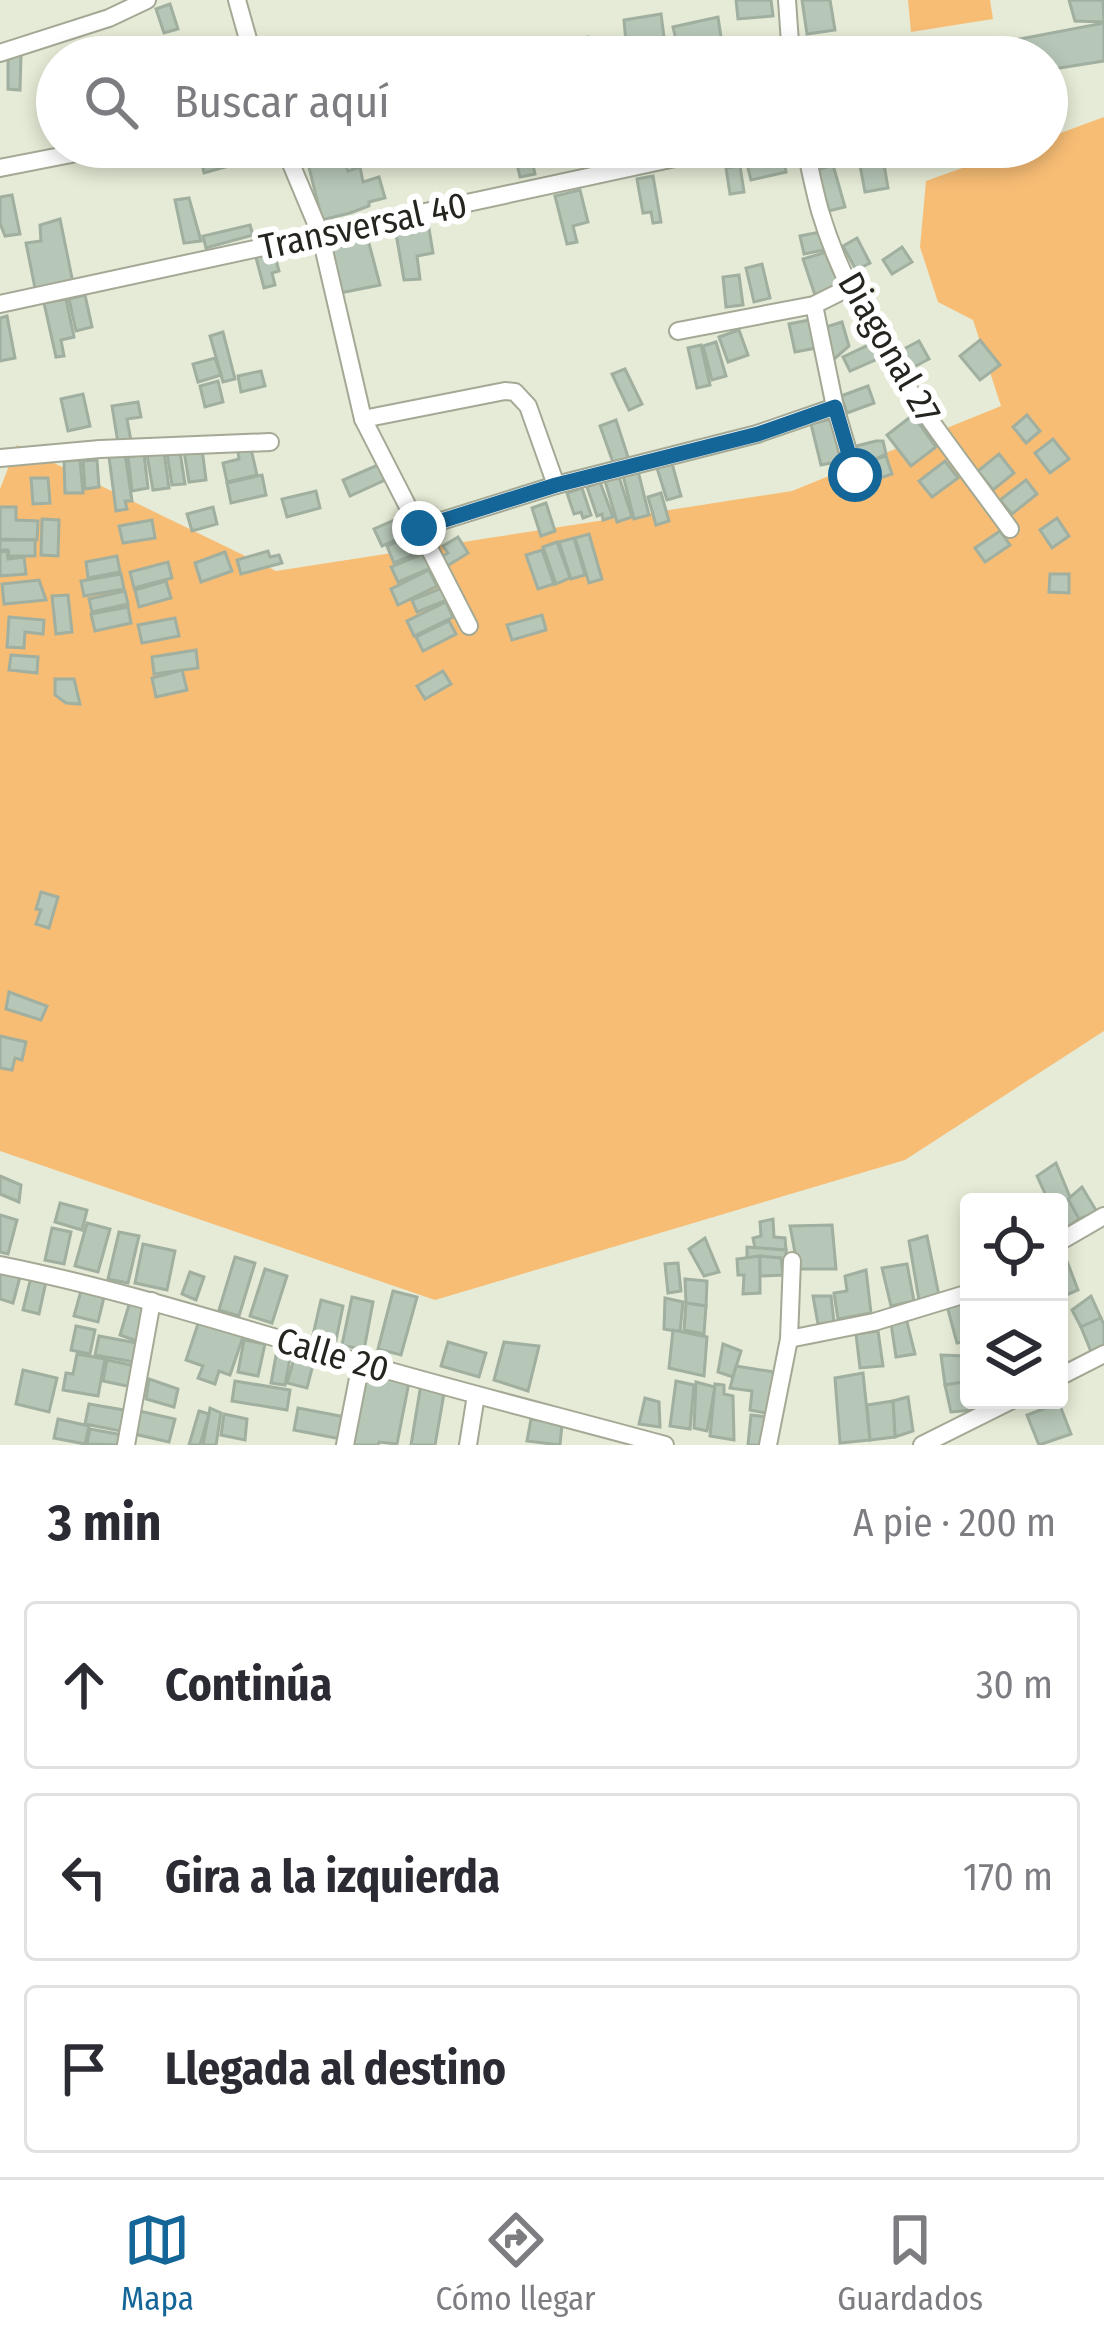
<!DOCTYPE html>
<html lang="es">
<head>
<meta charset="utf-8">
<style>
	body { margin:0; font-family:"Fira Sans Condensed",sans-serif; background:#f7f7f7; color:#2b2b33 }
	.controls { position:absolute; right:36px; bottom:36px; display:grid; overflow:hidden; border-radius:12px; box-shadow:0 6px 18px #0003 }
	.controls button { width:108px; height:108px; display:grid; place-items:center; padding:0; border:0; border-bottom:3px solid #e1e1e2; background:#fff; color:#2b2b33; font:60px sans-serif }
	.stop { position:absolute; width:36px; height:36px; margin:-27px; border:9px solid #146698; border-radius:50%; background:#fff }
	.stop.end { background:#146698; border-color:#fff; box-shadow:0 3px 12px #0008 }
	.list { margin:0; padding:0; list-style:none }
	h2 { display:flex; justify-content:space-between; align-items:center; height:156px; margin:0; padding:0 48px; font-size:51px }
	h2 small { font-size:39px; font-weight:400; color:#7c7c81 }
	.list li { display:grid; grid-template-columns:78px 1fr auto; gap:36px; align-items:center; box-sizing:border-box; height:168px; margin:0 24px 24px; padding:0 24px; border:3px solid #e1e1e2; border-radius:12px }
	.list b { display:block; font-size:45px; white-space:nowrap }
	.list em { font-size:39px; font-style:normal; color:#7c7c81 }
	.icon { flex:none; width:66px; height:66px; fill:none; stroke:currentColor; stroke-width:2; stroke-linecap:round; stroke-linejoin:round }
	.map { position:relative; flex:none; width:1104px; height:1445px; overflow:hidden }
	.search { position:absolute; background:#fff; box-shadow:0 6px 18px #0003; left:36px; right:36px; top:36px; height:132px; display:flex; align-items:center; gap:30px; box-sizing:border-box; padding:0 42px; border-radius:66px; color:#7c7c81; font-size:45px }
	.sheet { height:732px; background:#fff }
	nav { display:flex; justify-content:space-around; align-items:center; box-sizing:border-box; height:168px; border-top:3px solid #e1e1e2; background:#fff; font-size:33px; color:#7c7c81 }
	nav a { display:grid; justify-items:center; gap:6px }
	nav .on { color:#146698 }
	.map>svg:first-child { display:block }
</style>
</head>
<body>
<div class="map">
<svg width="1104" height="1445" viewBox="0 0 1104 1445">
	<rect width="100%" height="100%" fill="#e5ebd6"/>
	<!-- green -->
	<g fill="#f7bd75">
		<polygon points="908,0 990,0 993,19 911,32"/>
		<polygon points="1104,117 1104,1031 905,1160 435,1300 0,1151 0,489 17,445 276,571 792,491 1001,406 973,320 938,302 920,247 926,181 1021,147 1047,147 1047,138"/>
	</g>
	<!-- building -->
	<g fill="#b7c7b7" stroke="#a0af9f" stroke-width="3">
		<polygon points="736,0 771,0 773,16 738,19"/>
		<polygon points="802,0 830,0 835,30 807,34"/>
		<polygon points="1069,0 1103,0 1104,22 1075,21"/>
		<polygon points="170,4 178,29 164,33 156,9"/>
		<polygon points="661,14 664,37 626,43 624,20"/>
		<polygon points="718,17 724,57 680,57 673,27"/>
		<polygon points="1104,23 1104,61 1047,70 1047,57 1003,57 999,43"/>
		<polygon points="588,37 593,57 552,57 550,45"/>
		<polygon points="21,54 20,90 8,89 8,59"/>
		<polygon points="198,147 225,147 229,166 204,173"/>
		<polygon points="315,147 339,147 348,171 360,167 363,182 379,177 385,198 369,202 369,206 350,213 322,220 305,151"/>
		<polygon points="513,147 529,147 535,174 520,177"/>
		<polygon points="781,148 786,172 751,180 745,156"/>
		<polygon points="882,152 888,188 865,192 858,155"/>
		<polygon points="833,165 845,207 829,211 817,170"/>
		<polygon points="740,166 744,192 730,194 726,168"/>
		<polygon points="653,176 661,222 653,223 651,212 643,213 637,179"/>
		<polygon points="580,190 588,222 573,226 577,242 567,244 555,196"/>
		<polygon points="12,195 20,234 5,236 0,223 0,197"/>
		<polygon points="189,198 201,241 184,243 175,200"/>
		<polygon points="427,216 433,253 417,256 420,279 404,280 395,228 410,229 407,221"/>
		<polygon points="60,219 73,283 35,288 26,243 41,241 40,225"/>
		<polygon points="250,225 253,235 206,248 203,236"/>
		<polygon points="366,232 380,285 340,293 330,243"/>
		<polygon points="820,232 824,250 804,254 800,236"/>
		<polygon points="857,238 870,263 856,270 843,246"/>
		<polygon points="272,245 279,271 272,273 275,285 264,288 254,250"/>
		<polygon points="902,247 912,262 892,274 883,260"/>
		<polygon points="830,251 842,286 815,295 803,259"/>
		<polygon points="762,264 770,298 754,302 746,268"/>
		<polygon points="739,275 743,305 726,307 723,277"/>
		<polygon points="85,295 92,327 76,331 69,299"/>
		<polygon points="66,299 74,337 61,340 64,356 56,357 44,303"/>
		<polygon points="7,316 15,358 0,361 0,318"/>
		<polygon points="809,320 816,348 795,352 789,324"/>
		<polygon points="842,322 849,346 833,360 823,328"/>
		<polygon points="739,330 748,355 728,362 719,337"/>
		<polygon points="223,332 235,379 223,382 210,336"/>
		<polygon points="980,340 1000,365 980,380 960,356"/>
		<polygon points="919,341 929,359 906,371 896,353"/>
		<polygon points="716,342 726,376 712,380 703,346"/>
		<polygon points="875,342 882,357 850,371 843,357"/>
		<polygon points="701,345 710,385 697,388 688,348"/>
		<polygon points="215,358 221,375 198,382 193,364"/>
		<polygon points="625,369 642,404 629,410 612,374"/>
		<polygon points="261,371 265,386 241,392 238,376"/>
		<polygon points="218,381 223,402 205,407 200,386"/>
		<polygon points="868,386 874,403 847,413 841,396"/>
		<polygon points="83,394 90,426 68,431 61,399"/>
		<polygon points="138,402 141,417 127,419 131,441 118,443 112,406"/>
		<polygon points="913,415 936,447 911,466 887,435"/>
		<polygon points="1027,415 1040,431 1026,443 1013,427"/>
		<polygon points="831,419 841,461 821,465 811,424"/>
		<polygon points="616,420 629,460 614,465 600,426"/>
		<polygon points="1053,439 1069,459 1050,473 1035,453"/>
		<polygon points="876,441 883,441 886,454 864,464 856,446"/>
		<polygon points="202,449 206,480 189,482 184,451"/>
		<polygon points="251,449 257,475 227,482 223,463 239,459 238,452"/>
		<polygon points="164,452 169,488 153,490 147,455"/>
		<polygon points="180,452 185,484 172,485 167,453"/>
		<polygon points="125,454 132,501 125,501 127,509 116,511 109,457"/>
		<polygon points="144,454 148,488 132,491 128,457"/>
		<polygon points="999,454 1014,473 993,490 978,471"/>
		<polygon points="886,456 892,474 865,483 859,464"/>
		<polygon points="80,460 83,493 65,493 64,461"/>
		<polygon points="97,460 99,487 85,489 83,461"/>
		<polygon points="671,460 681,496 667,500 656,465"/>
		<polygon points="945,461 958,478 932,497 919,481"/>
		<polygon points="378,465 385,480 350,496 343,480"/>
		<polygon points="638,471 649,515 634,519 623,475"/>
		<polygon points="262,475 266,495 231,503 227,483"/>
		<polygon points="619,477 632,517 617,522 605,481"/>
		<polygon points="31,478 48,478 50,503 33,504"/>
		<polygon points="1026,480 1037,494 1012,514 1000,500"/>
		<polygon points="600,482 613,517 603,520 602,514 597,516 587,487"/>
		<polygon points="582,488 591,515 583,518 581,512 574,514 567,493"/>
		<polygon points="316,491 320,508 287,517 282,499"/>
		<polygon points="661,493 669,521 656,525 648,497"/>
		<polygon points="546,503 555,531 541,536 532,508"/>
		<polygon points="0,507 16,507 16,520 38,521 37,540 0,539"/>
		<polygon points="213,507 217,524 192,531 187,514"/>
		<polygon points="406,515 413,532 382,546 374,529"/>
		<polygon points="1057,518 1069,536 1052,548 1040,530"/>
		<polygon points="42,519 59,520 58,556 41,555"/>
		<polygon points="152,520 155,538 123,543 119,526"/>
		<polygon points="1000,531 1010,545 985,562 975,548"/>
		<polygon points="415,534 422,551 394,563 387,546"/>
		<polygon points="589,534 602,579 589,583 575,538"/>
		<polygon points="458,537 468,553 444,568 438,559 448,553 443,546"/>
		<polygon points="574,538 585,575 571,579 559,542"/>
		<polygon points="0,540 35,540 35,556 9,556 8,550 0,550"/>
		<polygon points="557,542 570,578 556,584 543,547"/>
		<polygon points="542,550 554,584 538,589 526,555"/>
		<polygon points="7,551 8,559 24,557 26,574 0,576 0,552"/>
		<polygon points="268,551 270,557 279,555 282,563 241,574 237,560"/>
		<polygon points="225,552 232,571 201,582 195,563"/>
		<polygon points="424,553 431,568 398,582 391,567"/>
		<polygon points="117,556 120,572 88,578 86,562"/>
		<polygon points="168,562 172,578 134,588 130,572"/>
		<polygon points="429,570 437,586 398,605 391,589"/>
		<polygon points="121,574 124,589 84,596 81,581"/>
		<polygon points="1050,574 1069,574 1069,593 1049,592"/>
		<polygon points="39,580 46,600 4,604 2,584"/>
		<polygon points="166,581 171,598 139,607 135,590"/>
		<polygon points="442,588 447,600 417,612 412,600"/>
		<polygon points="125,591 128,604 92,612 89,599"/>
		<polygon points="68,595 72,632 56,634 52,596"/>
		<polygon points="446,602 453,617 414,636 407,621"/>
		<polygon points="128,607 131,623 95,631 91,614"/>
		<polygon points="542,615 546,630 512,640 507,625"/>
		<polygon points="9,617 44,620 43,634 25,632 24,648 7,647"/>
		<polygon points="175,618 179,636 142,643 138,625"/>
		<polygon points="449,621 456,634 423,651 416,637"/>
		<polygon points="196,650 198,668 154,674 152,657"/>
		<polygon points="11,655 38,657 37,673 9,670"/>
		<polygon points="182,670 187,690 156,697 152,678"/>
		<polygon points="443,671 451,684 425,699 417,686"/>
		<polygon points="55,679 74,679 80,704 66,703 55,695"/>
		<polygon points="41,892 58,897 49,928 36,924 41,910 36,909"/>
		<polygon points="9,992 47,1006 41,1020 6,1009"/>
		<polygon points="0,1036 26,1042 22,1060 15,1058 12,1070 0,1068"/>
		<polygon points="1056,1163 1079,1219 1062,1231 1059,1225 1059,1202 1049,1202 1037,1176"/>
		<polygon points="0,1176 21,1185 19,1202 0,1194"/>
		<polygon points="1082,1187 1097,1212 1079,1219 1068,1199"/>
		<polygon points="60,1203 87,1210 82,1230 55,1222"/>
		<polygon points="0,1215 17,1220 8,1254 0,1252"/>
		<polygon points="773,1219 774,1237 785,1238 786,1250 755,1248 753,1238 761,1236 760,1222"/>
		<polygon points="87,1223 110,1229 98,1272 75,1266"/>
		<polygon points="832,1225 836,1269 798,1269 790,1226"/>
		<polygon points="52,1228 71,1232 64,1264 45,1260"/>
		<polygon points="119,1232 139,1236 128,1283 108,1279"/>
		<polygon points="927,1236 939,1296 919,1300 909,1241"/>
		<polygon points="705,1238 719,1272 704,1276 689,1249"/>
		<polygon points="143,1244 175,1251 167,1290 135,1283"/>
		<polygon points="747,1247 786,1250 786,1261 747,1257"/>
		<polygon points="760,1256 760,1293 743,1294 744,1275 738,1275 737,1259"/>
		<polygon points="760,1256 781,1258 783,1275 760,1276"/>
		<polygon points="1065,1256 1078,1290 1064,1296 1059,1287 1059,1260"/>
		<polygon points="235,1257 255,1263 239,1316 219,1310"/>
		<polygon points="678,1263 681,1291 668,1293 665,1264"/>
		<polygon points="907,1264 914,1301 891,1306 882,1268"/>
		<polygon points="265,1269 287,1276 272,1323 250,1316"/>
		<polygon points="866,1270 871,1313 838,1319 834,1293 847,1291 845,1276"/>
		<polygon points="0,1272 20,1277 13,1303 0,1299"/>
		<polygon points="190,1272 204,1277 196,1300 182,1294"/>
		<polygon points="32,1273 47,1277 39,1314 23,1310"/>
		<polygon points="685,1279 707,1281 706,1306 686,1303"/>
		<polygon points="82,1287 105,1293 98,1322 74,1316"/>
		<polygon points="393,1291 417,1297 401,1355 378,1349"/>
		<polygon points="813,1296 831,1296 834,1322 818,1324"/>
		<polygon points="1091,1296 1101,1318 1081,1327 1072,1310"/>
		<polygon points="352,1297 373,1302 364,1350 342,1345"/>
		<polygon points="131,1298 148,1303 137,1341 120,1335"/>
		<polygon points="665,1298 683,1302 680,1332 664,1329"/>
		<polygon points="321,1300 343,1306 336,1340 313,1335"/>
		<polygon points="686,1303 706,1306 704,1334 684,1330"/>
		<polygon points="962,1304 969,1329 969,1341 957,1343 947,1306"/>
		<polygon points="906,1318 915,1354 896,1357 891,1323"/>
		<polygon points="1101,1318 1104,1325 1104,1351 1094,1359 1081,1327"/>
		<polygon points="199,1321 243,1337 230,1375 219,1371 215,1384 198,1378 203,1366 186,1360"/>
		<polygon points="76,1326 95,1330 90,1354 71,1350"/>
		<polygon points="673,1330 707,1337 704,1376 669,1368"/>
		<polygon points="878,1331 883,1366 860,1368 856,1334"/>
		<polygon points="99,1336 137,1343 134,1362 95,1355"/>
		<polygon points="244,1340 265,1344 258,1376 238,1372"/>
		<polygon points="448,1342 486,1353 479,1377 441,1366"/>
		<polygon points="504,1342 539,1346 528,1391 494,1380"/>
		<polygon points="723,1344 741,1351 733,1377 718,1372"/>
		<polygon points="277,1350 291,1353 285,1385 271,1383"/>
		<polygon points="296,1352 315,1357 307,1388 287,1383"/>
		<polygon points="77,1354 105,1359 98,1396 63,1390 66,1373 73,1374"/>
		<polygon points="941,1355 965,1356 969,1381 945,1385"/>
		<polygon points="107,1360 136,1366 132,1387 103,1381"/>
		<polygon points="736,1366 774,1372 770,1414 750,1410 752,1391 730,1388"/>
		<polygon points="23,1370 57,1378 49,1412 16,1404"/>
		<polygon points="368,1372 409,1382 397,1444 379,1442 378,1445 353,1445"/>
		<polygon points="863,1373 870,1440 840,1443 835,1378"/>
		<polygon points="149,1379 178,1389 174,1407 146,1399"/>
		<polygon points="235,1381 290,1390 287,1410 232,1401"/>
		<polygon points="676,1381 694,1385 690,1429 670,1426"/>
		<polygon points="969,1381 969,1400 973,1400 974,1410 951,1412 945,1385"/>
		<polygon points="696,1382 715,1387 707,1431 694,1428"/>
		<polygon points="421,1384 445,1388 435,1445 411,1445"/>
		<polygon points="715,1384 724,1385 724,1394 733,1396 734,1440 710,1436"/>
		<polygon points="908,1397 913,1431 895,1437 893,1401"/>
		<polygon points="645,1398 659,1402 660,1427 639,1424"/>
		<polygon points="893,1401 895,1437 870,1440 867,1405"/>
		<polygon points="1059,1403 1071,1434 1039,1445 1027,1415"/>
		<polygon points="89,1404 124,1410 121,1431 85,1424"/>
		<polygon points="210,1408 221,1413 216,1445 203,1445"/>
		<polygon points="298,1408 345,1417 341,1439 294,1430"/>
		<polygon points="135,1410 175,1419 169,1442 130,1433"/>
		<polygon points="199,1411 209,1414 200,1445 189,1445"/>
		<polygon points="224,1414 247,1419 245,1440 221,1435"/>
		<polygon points="751,1415 767,1417 763,1445 748,1445"/>
		<polygon points="58,1419 89,1426 85,1444 54,1438"/>
		<polygon points="531,1419 562,1424 560,1445 527,1441"/>
		<polygon points="90,1429 123,1435 122,1445 87,1444"/>
	</g>
	<g fill="none" stroke-linecap="round" stroke-linejoin="round">
		<!-- minor casing -->
		<g stroke="#a3a995" stroke-width="20">
			<g id="minor">
				<polyline points="237,0 253,57"/>
				<polyline points="787,0 791,57"/>
				<polyline points="0,53 109,18 147,0"/>
				<polyline points="284,147 320,233 363,419 469,626"/>
				<path d="M805 147C810 168 814 190 820 211 855 330 938 430 1010 529"/>
				<polyline points="0,168 107,147"/>
				<polyline points="0,304 726,147"/>
				<polyline points="814,305 835,407 855,475"/>
				<polyline points="678,331 814,305 850,287"/>
				<polyline points="363,419 505,391 515,392 528,406 556,485"/>
				<polyline points="0,458 100,449 270,442"/>
				<polyline points="419,528 556,485 757,434 835,407"/>
				<polyline points="1059,1242 1104,1216"/>
				<path d="M0 1265C120 1289 237 1327 355 1361 458 1391 562 1417 665 1445"/>
				<polyline points="789,1339 792,1261"/>
				<polyline points="1059,1377 1104,1354"/>
				<polyline points="126,1445 152,1301"/>
				<polyline points="345,1445 361,1363"/>
				<polyline points="468,1445 476,1395"/>
				<polyline points="768,1445 789,1339 874,1322 969,1293"/>
				<polyline points="922,1445 1012,1400"/>
			</g>
		</g>
		<!-- minor -->
		<use href="#minor" stroke="#fff" stroke-width="16"/>
	</g>
	<g fill="none" stroke-linecap="round" stroke-linejoin="round">
		<!-- route -->
		<polyline stroke="#146698" stroke-width="15" points="419,528 556,485 758,434 835,407 855,475"/>
	</g>
	<g text-anchor="middle" stroke-width="12" stroke-linejoin="round" paint-order="stroke">
		<!-- street labels -->
		<g font-size="36" fill="#23251e" stroke="#fff">
			<text transform="translate(363 225) rotate(-12)" y="13">Transversal 40</text>
			<text transform="translate(890 347) rotate(60)" y="13">Diagonal 27</text>
			<text transform="translate(333 1354) rotate(16)" y="13">Calle 20</text>
		</g>
	</g>
</svg>
<div class="controls">
<button><svg class="icon" aria-label="locate" viewBox="0 0 24 24"><circle cx="12" cy="12" r="6"/><path d="M12 2v4M12 18v4M2 12h4M18 12h4"/></svg></button>
<button><svg class="icon" aria-label="layers" viewBox="0 0 24 24"><path d="M12 4l9 5-9 5-9-5zM3 14l9 5 9-5"/></svg></button>
</div>
<div class="stop" style="left:855px;top:475px"></div>
<div class="stop end" style="left:419px;top:528px"></div>
<div class="search"><svg class="icon" aria-label="search" viewBox="0 0 24 24"><circle cx="10" cy="10" r="6"/><path d="M15 15l6 6"/></svg>Buscar aquí</div>
</div>
<section class="sheet">
<h2>3 min<small>A pie · 200 m</small></h2>
<ul class="list">
<li><svg class="icon" aria-label="ahead" viewBox="0 0 24 24"><path d="M12 20V5M6 11l6-6 6 6"/></svg><div><b>Continúa</b></div><em>30 m</em></li>
<li><svg class="icon" aria-label="left" viewBox="0 0 24 24"><path d="M17 20v-9H6M10 6l-5 5 5 5"/></svg><div><b>Gira a la izquierda</b></div><em>170 m</em></li>
<li><svg class="icon" aria-label="arrive" viewBox="0 0 24 24"><path d="M6 21V4h12l-3 4 3 4H6"/></svg><div><b>Llegada al destino</b></div></li>
</ul>
</section>
<nav>
<a class="on"><svg class="icon" aria-label="map" viewBox="0 0 24 24"><path d="M3 6l6-2 6 2 6-2v14l-6 2-6-2-6 2zM9 4v14M15 6v14"/></svg>Mapa</a>
<a><svg class="icon" aria-label="directions" viewBox="0 0 24 24"><path d="M12 3l9 9-9 9-9-9zM9 14v-3h6M13 9l2 2-2 2"/></svg>Cómo llegar</a>
<a><svg class="icon" aria-label="saved" viewBox="0 0 24 24"><path d="M7 4h10v16l-5-4-5 4z"/></svg>Guardados</a>
</nav>
</body>
</html>
